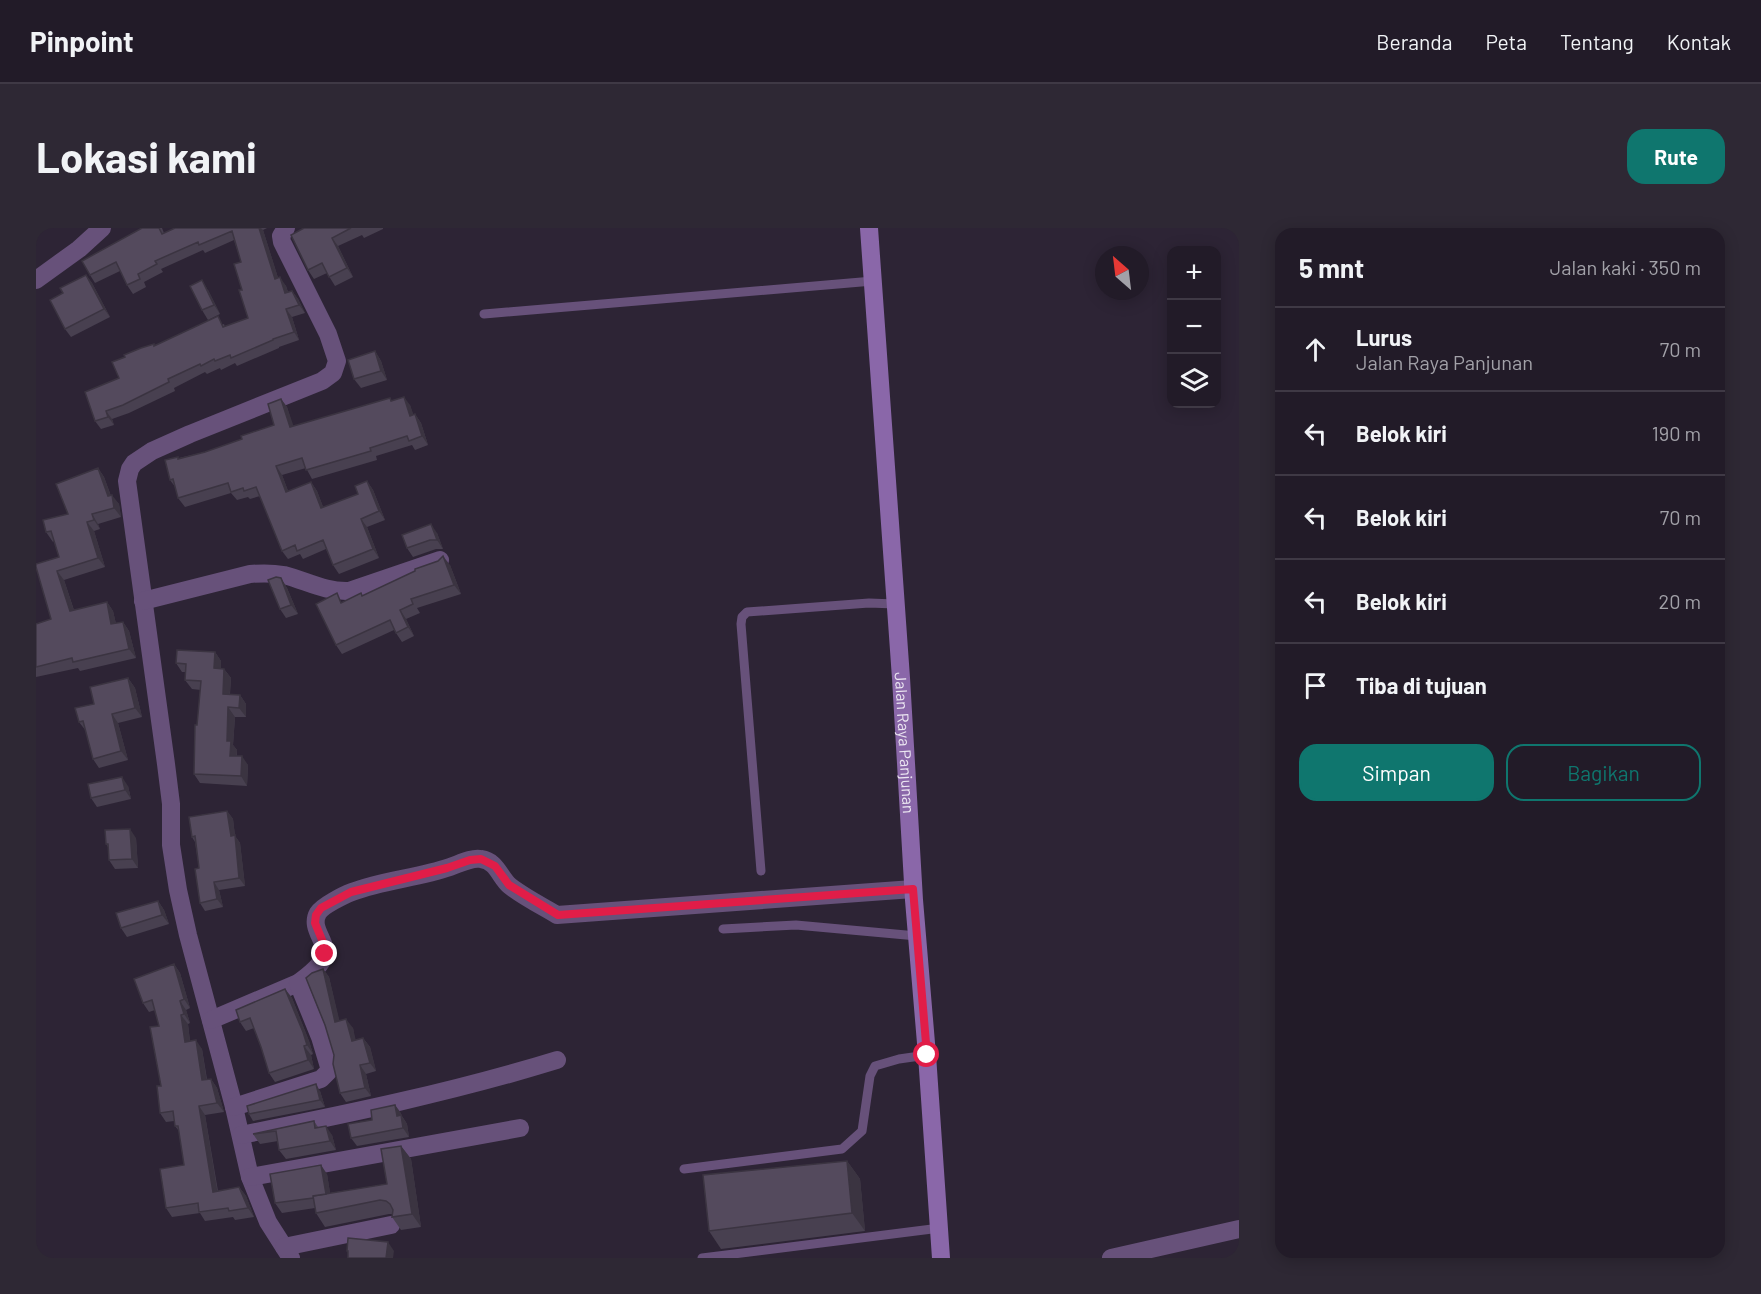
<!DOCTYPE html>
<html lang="id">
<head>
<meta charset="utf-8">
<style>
	body { margin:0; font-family:Barlow,sans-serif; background:#2e2834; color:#f1f3f6 }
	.controls { position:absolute; right:18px; top:18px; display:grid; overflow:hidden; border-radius:12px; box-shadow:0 3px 15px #0003 }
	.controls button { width:54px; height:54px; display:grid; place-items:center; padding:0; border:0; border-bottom:2px solid #3f3945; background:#221b28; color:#f1f3f6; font:30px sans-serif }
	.compass { position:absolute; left:1059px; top:18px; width:54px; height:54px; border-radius:50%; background:#221b28; box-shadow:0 3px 15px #0003; rotate:332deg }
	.stop { position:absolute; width:18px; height:18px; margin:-14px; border:4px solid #e11d48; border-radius:50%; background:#fff }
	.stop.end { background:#e11d48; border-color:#fff; box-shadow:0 2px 6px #0008 }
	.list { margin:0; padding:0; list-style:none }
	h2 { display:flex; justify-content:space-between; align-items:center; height:78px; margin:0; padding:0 24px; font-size:26px }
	h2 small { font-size:20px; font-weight:400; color:#a2a1a8 }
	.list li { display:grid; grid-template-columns:39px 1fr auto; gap:18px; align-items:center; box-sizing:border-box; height:84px; padding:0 24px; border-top:2px solid #3f3945 }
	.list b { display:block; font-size:22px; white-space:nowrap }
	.list p { margin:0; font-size:20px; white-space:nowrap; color:#a2a1a8 }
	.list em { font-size:20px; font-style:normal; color:#a2a1a8 }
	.actions { display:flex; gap:12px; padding:18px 24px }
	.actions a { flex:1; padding:14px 0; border:2px solid #0f766e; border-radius:18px; text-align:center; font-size:21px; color:#0f766e }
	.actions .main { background:#0f766e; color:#fff }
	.icon { flex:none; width:33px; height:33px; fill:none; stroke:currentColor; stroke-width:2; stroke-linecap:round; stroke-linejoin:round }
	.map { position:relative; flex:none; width:1203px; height:1030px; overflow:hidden; border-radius:18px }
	header { display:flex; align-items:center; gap:36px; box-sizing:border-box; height:84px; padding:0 30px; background:#221b28; border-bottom:2px solid #3f3945 }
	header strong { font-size:28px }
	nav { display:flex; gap:33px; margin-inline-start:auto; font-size:21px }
	.intro { display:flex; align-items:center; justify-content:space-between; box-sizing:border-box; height:144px; padding:0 36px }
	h1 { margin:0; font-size:42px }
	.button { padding:15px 27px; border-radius:18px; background:#0f766e; color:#fff; font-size:21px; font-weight:700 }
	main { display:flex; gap:36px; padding:0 36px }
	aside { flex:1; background:#221b28; border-radius:18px; box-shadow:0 3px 15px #0003 }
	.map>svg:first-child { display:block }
</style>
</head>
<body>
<header>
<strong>Pinpoint</strong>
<nav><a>Beranda</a><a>Peta</a><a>Tentang</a><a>Kontak</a></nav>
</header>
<div class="intro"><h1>Lokasi kami</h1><a class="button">Rute</a></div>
<main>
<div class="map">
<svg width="1203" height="1030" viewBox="0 0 1203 1030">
	<rect width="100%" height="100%" fill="#2d2435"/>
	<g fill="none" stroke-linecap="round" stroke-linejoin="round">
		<!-- lane -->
		<g stroke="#67517a" stroke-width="9">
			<polyline points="448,86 837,53"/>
			<polyline points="725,643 705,396 706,389 711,384 833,375 859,376"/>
			<polyline points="687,701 760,697 881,708"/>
			<polyline points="648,941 806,921 826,903 834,848 839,838 863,831 891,827"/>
			<polyline points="666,1030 904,1000"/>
		</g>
		<!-- street -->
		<g stroke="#67517a" stroke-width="18">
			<polyline points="250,0 245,8 246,14 292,106 301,133 297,145 286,153 154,206 116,223 98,235 94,241 91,253 130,536 135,576 135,617 142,662 152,707 198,879 214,949 232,994 255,1030"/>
			<polyline points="0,52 43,21 66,0"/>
			<path d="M107 373 214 346C226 345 237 345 248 347 271 353 289 364 313 363L404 332"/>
			<path d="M175 792 262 755C272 748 283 740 288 729 293 714 273 701 282 685 286 678 308 667 316 664 348 652 382 650 414 639 423 636 436 629 445 631 461 633 464 650 474 658 488 669 506 678 521 687L877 661"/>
			<polyline points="198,879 285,851 292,844 293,839 284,809 262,755"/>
			<path d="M205 907C311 886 417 864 521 832"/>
			<polyline points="214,949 484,900"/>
			<polyline points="248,1019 355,997"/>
			<polyline points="1075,1030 1203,1001"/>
		</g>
		<!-- secondary -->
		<path stroke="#8a67a9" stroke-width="18" id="s1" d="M833 0 865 450 878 672 891 827 905 1030"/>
	</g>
	<!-- wall -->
	<g fill="#484050">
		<polygon points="106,0 126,0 128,5 139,0 231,0 227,2 242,50 250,58 252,64 256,63 262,71 269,85 256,89 263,112 243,119 243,120 201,138 199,135 185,142 184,140 171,146 169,144 138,160 139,163 93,185 76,191 78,197 65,201 59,193 83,150 119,117 188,96 189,99 212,90 206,62 205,34 198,12 169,25 167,22 125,41 127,44 108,54 110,59 97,66 91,57 84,43 59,55 54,47"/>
		<polygon points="268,0 347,0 347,1 328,10 326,7 302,18 317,49 299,58 291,45 278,51 272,42"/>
		<polygon points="50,47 56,55 74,89 35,109 29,101 27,65"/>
		<polygon points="172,62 184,86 172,92 166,82"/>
		<polygon points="339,123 345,133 351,152 325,160 318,151"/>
		<polygon points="354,170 356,173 374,177 377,187 379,186 385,195 392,217 379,222 376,217 340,228 341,232 276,251 270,240 246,247 252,263 275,254 281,263 287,279 322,266 331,253 337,262 349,292 331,299 343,330 303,346 297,337 290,321 267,331 264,326 252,331 246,323 224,268 214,271 212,269 201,272 195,265 149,279 142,270 140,260 134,252 143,230 169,224 206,211 238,197 245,171 251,179 257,199"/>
		<polygon points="62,240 68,249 75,268 83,276 85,289 62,296 64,301 58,303 69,339 28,352 38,382 71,374 77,383 80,396 87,394 93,403 100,430 44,443 42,440 0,449 0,396 15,391 23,329 18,313 17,314 10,304 32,286"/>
		<polygon points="401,305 407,321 400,321 377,329 371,320"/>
		<polygon points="414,337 425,366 381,380 384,385 370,391 378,408 366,414 358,402 306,426 300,417 307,374 325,365 327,368"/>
		<polygon points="245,350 251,360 262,386 250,390 244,381"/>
		<polygon points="179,424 185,433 185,441 188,441 195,450 194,466 204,467 210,476 210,489 199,489 197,517 201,522 201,528 212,537 211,558 164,555 158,546 165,462 156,461 149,452 149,444 146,444 140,435"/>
		<polygon points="92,450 99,460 106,489 82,495 92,532 63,540 57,531 50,503 43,494 58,476"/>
		<polygon points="92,558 95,571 61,579 55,570"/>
		<polygon points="191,583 197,591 199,608 204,615 209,658 183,662 187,679 169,683 164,675 163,640 159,614 156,609"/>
		<polygon points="100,610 102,640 79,641 73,632 72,619 70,616"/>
		<polygon points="122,673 128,682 133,696 91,709 85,700"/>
		<polygon points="138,736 144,745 154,780 150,782 154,795 152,796 154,813 166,821 171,851 175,851 181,860 188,884 169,887 182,963 203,959 210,968 218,989 199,992 197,989 169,993 164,985 136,989 130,980 148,937 143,903 139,898 138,893 130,894 124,885 125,858 121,833 120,830 123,798 119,782 113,784 107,775"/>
		<polygon points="287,741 293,749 303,793 317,800 319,812 327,810 334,819 340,843 330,846 335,868 310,874 304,865"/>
		<polygon points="249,761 256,770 273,813 277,826 275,827 278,841 239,854 233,845 225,819 218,800 210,803 204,794"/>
		<polygon points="284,863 289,879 217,893 213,886"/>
		<polygon points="359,877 371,896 373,909 321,918 315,910 336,892"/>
		<polygon points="278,893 282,899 296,907 300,922 250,931 243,922 242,913 224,916 217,906"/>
		<polygon points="365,918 375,931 385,999 365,1002 356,989 356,986 353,986 289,999 280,985 279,980 246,985 239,975 291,946 294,965 351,956"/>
		<polygon points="811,933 824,951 829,1003 685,1021 673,1003"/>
	</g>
	<!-- shaded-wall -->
	<g fill="#3b3441">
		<polygon points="223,0 225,0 227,2 245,59 239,51"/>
		<polygon points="296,10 302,18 317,49 311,40"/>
		<polygon points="50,47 56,55 74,89 68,81"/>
		<polygon points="244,49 250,58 255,74 249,65"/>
		<polygon points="166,52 172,62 184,86 178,77"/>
		<polygon points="256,63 262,71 269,85 263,77"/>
		<polygon points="250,81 256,89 263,112 258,104"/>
		<polygon points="339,123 345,133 351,152 345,143"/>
		<polygon points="368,169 374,177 381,196 374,188"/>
		<polygon points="245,171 251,179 261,208 254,199"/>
		<polygon points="70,183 76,191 78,197 72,189"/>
		<polygon points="379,186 385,195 392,217 386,208"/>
		<polygon points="240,238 246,247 256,273 250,264"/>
		<polygon points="62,240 68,249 77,274 76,267 83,276 85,289 78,280 72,268"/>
		<polygon points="331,253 337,262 349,292 343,283"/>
		<polygon points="275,254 281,263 291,289 285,280"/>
		<polygon points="56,286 62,296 64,301 58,292"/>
		<polygon points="325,291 331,299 343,330 337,321"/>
		<polygon points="51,294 58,303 69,339 62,330"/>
		<polygon points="395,296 401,305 407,321 401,312"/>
		<polygon points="407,328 414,337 425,366 418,357"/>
		<polygon points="21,343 28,352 41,392 34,383"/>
		<polygon points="245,350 251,360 262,386 255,377"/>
		<polygon points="71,374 77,383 82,405 75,396"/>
		<polygon points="364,382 370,391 378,408 372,399"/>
		<polygon points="87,394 93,403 100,430 93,421"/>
		<polygon points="179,424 185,433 185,449 178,440"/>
		<polygon points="188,441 195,450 193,475 187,466"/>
		<polygon points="92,450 99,460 106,489 99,480"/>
		<polygon points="204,467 210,476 210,489 203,480"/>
		<polygon points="192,479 199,489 197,517 201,522 200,537 194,528 191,513"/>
		<polygon points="76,486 82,495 92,532 85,523"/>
		<polygon points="206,528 212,537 211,558 205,548"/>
		<polygon points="86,549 92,558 95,571 89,562"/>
		<polygon points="191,583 197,591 199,608 204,615 209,658 203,650 195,608"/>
		<polygon points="94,601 100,610 102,640 96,631"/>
		<polygon points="178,654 183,662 187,679 181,671"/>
		<polygon points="122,673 128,682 133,696 126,687"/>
		<polygon points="138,736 144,745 154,780 148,771"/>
		<polygon points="287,741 293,749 306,803 299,794"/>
		<polygon points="249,761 256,770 273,813 277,826 271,817"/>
		<polygon points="144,773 150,782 154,795 148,786"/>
		<polygon points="145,787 152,796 155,823 149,814"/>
		<polygon points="310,791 317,800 322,822 316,813"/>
		<polygon points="327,810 334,819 340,843 334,835"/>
		<polygon points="160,812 166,821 172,861 166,852"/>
		<polygon points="268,818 275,827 278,841 272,832"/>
		<polygon points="324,837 330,846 335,868 329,860"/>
		<polygon points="175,851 181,860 188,884 181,875"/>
		<polygon points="280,856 284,863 289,879 284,872"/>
		<polygon points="359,877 365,885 366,897 361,888"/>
		<polygon points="163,878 169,887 183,973 177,964"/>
		<polygon points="365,887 371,896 373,909 367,900"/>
		<polygon points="290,898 296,907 300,922 294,913"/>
		<polygon points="365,918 375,931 385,999 376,986"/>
		<polygon points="811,933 824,951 829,1003 816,985"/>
		<polygon points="285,937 291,946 296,977 290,968"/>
		<polygon points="203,959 210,968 218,989 212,980"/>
		<polygon points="352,1014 358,1023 357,1030 350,1030"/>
	</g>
	<!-- building -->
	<g fill="#544a5d" stroke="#3b3441" stroke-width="1.5">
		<polygon points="106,0 123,0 126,6 139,0 223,0 239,51 244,49 249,65 256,63 263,77 250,81 258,104 237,111 237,112 195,130 194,127 179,133 178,131 165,138 164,136 132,151 133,154 87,177 70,183 72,189 59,193 49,164 83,150 76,134 89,129 88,127 105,120 118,116 118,118 182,88 187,99 212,90 203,62 206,62 198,36 205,34 196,3 163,17 162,14 119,33 121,36 102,46 104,51 91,57 80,34 54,47 46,33"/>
		<polygon points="268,0 315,0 296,10 311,40 293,49 286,35 272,42 255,7"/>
		<polygon points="50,47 68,81 29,101 14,72 27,65 24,60"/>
		<polygon points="166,52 178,77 166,82 154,58"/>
		<polygon points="339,123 345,143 318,151 312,132"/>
		<polygon points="368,169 374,188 379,186 386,208 373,213 371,208 334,220 335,223 270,242 266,230 240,238 250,264 275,254 285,280 322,266 319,258 331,253 343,283 325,291 337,321 297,337 287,312 261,323 259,317 246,323 220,259 208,263 207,260 195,264 192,255 142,270 137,251 134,252 129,232 142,229 142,231 169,224 206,211 205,208 238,197 232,176 245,171 254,199 354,170 355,173"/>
		<polygon points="62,240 72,268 76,267 78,280 56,286 58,292 51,294 62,330 21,343 34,383 71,374 75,396 87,394 93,421 37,434 36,430 0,439 0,396 15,391 0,339 0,336 23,329 15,303 10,304 7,292 32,286 20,256"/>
		<polygon points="395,296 401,312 394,312 371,320 366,307"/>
		<polygon points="407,328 418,357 375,371 377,376 364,382 372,399 360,405 354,392 300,417 280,376 301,365 305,375 325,365 326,368 379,343 379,341 402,333"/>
		<polygon points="240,349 245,350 255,377 244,381 232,352"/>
		<polygon points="141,422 179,424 178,440 188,441 187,466 204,467 203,480 192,479 191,513 195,513 194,528 206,528 205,548 158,546 159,497 161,497 165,453 149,452 150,436 140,435"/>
		<polygon points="92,450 99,480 76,486 85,523 57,531 47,493 43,494 39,480 58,476 54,459"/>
		<polygon points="86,549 89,562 55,570 52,556"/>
		<polygon points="191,583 195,608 199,607 203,650 178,654 181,671 164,675 159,641 163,640 159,608 156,609 153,589"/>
		<polygon points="94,601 96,631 73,632 72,616 70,616 69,602"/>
		<polygon points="122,673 126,687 85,700 80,685"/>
		<polygon points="138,736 148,771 144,773 148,786 145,787 149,814 160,812 166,852 175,851 181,875 163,878 177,964 203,959 212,980 193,983 192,980 163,984 162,975 130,980 124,941 148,937 142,898 139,898 137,883 124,885 121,858 125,858 114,799 123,798 116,772 107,775 98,751"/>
		<polygon points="287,741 299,794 310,791 316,813 327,810 334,835 324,837 329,860 304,865 297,836 298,827 289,797 270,750 276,745"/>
		<polygon points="249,761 267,804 271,817 268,818 272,832 233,845 225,819 214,790 204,794 200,782"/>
		<polygon points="280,856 284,872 213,886 211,878"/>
		<polygon points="359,877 361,888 365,887 367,900 315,910 312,896 336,892 335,882"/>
		<polygon points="278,893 279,900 290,898 294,913 243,922 240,903 217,906"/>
		<polygon points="365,918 376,986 356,989 357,982 354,976 350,973 344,972 280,985 277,968 351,956 345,921"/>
		<polygon points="811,933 816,985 673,1003 667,947"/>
		<polygon points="285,937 290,966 277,968 277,970 239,975 234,946"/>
		<polygon points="312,1010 352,1014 350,1030 312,1030 312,1023 311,1023"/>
	</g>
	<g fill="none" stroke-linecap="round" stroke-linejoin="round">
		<!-- route -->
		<polyline stroke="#e11d48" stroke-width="8" points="289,726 289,719 279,695 280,687 285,680 315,664 411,640 434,632 445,631 459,638 473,657 522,687 877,661 891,827"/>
	</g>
	<g text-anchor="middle" stroke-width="5" stroke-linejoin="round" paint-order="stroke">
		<!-- street labels -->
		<g font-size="16" fill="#ece7f2" stroke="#231a2b">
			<text dy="6" stroke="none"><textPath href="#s1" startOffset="516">Jalan Raya Panjunan</textPath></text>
		</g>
	</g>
</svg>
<div class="controls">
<button>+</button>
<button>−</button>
<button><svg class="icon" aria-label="layers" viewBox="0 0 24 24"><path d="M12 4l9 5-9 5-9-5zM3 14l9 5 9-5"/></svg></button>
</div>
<svg class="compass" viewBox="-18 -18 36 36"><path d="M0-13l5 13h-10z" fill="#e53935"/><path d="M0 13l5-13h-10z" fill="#a2a1a8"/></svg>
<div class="stop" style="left:891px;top:827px"></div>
<div class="stop end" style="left:289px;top:726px"></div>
</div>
<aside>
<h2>5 mnt<small>Jalan kaki · 350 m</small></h2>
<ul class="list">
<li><svg class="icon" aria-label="ahead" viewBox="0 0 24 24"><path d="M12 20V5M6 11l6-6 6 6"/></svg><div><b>Lurus</b><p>Jalan Raya Panjunan</p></div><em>70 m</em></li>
<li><svg class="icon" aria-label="left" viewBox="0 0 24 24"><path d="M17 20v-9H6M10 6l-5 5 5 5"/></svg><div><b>Belok kiri</b></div><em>190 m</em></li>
<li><svg class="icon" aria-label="left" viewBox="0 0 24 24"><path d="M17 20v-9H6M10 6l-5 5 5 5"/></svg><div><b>Belok kiri</b></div><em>70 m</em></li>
<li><svg class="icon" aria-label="left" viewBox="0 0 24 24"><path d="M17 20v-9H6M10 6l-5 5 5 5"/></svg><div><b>Belok kiri</b></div><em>20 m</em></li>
<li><svg class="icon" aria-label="arrive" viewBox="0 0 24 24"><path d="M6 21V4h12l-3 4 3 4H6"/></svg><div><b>Tiba di tujuan</b></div></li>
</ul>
<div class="actions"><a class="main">Simpan</a><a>Bagikan</a></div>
</aside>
</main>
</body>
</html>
